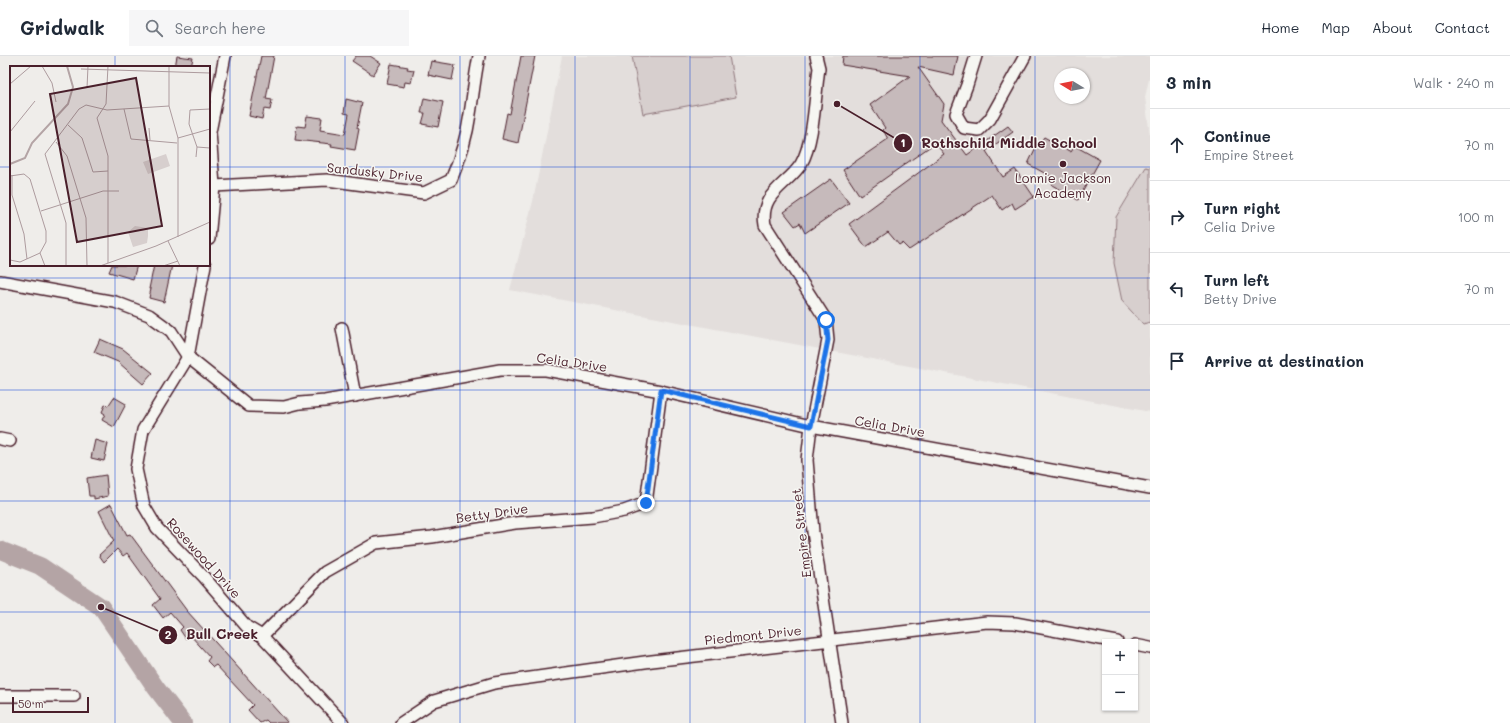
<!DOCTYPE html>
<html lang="en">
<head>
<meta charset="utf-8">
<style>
	body { margin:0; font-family:Mali,sans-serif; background:#f6f6f7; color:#1f2937 }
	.controls { position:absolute; right:12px; bottom:12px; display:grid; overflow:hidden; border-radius:0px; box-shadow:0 1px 3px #0004 }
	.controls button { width:36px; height:36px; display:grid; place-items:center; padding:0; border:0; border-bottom:1px solid #e0e1e3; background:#fff; color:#1f2937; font:20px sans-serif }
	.compass { position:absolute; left:1054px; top:12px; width:36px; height:36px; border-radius:50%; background:#fff; box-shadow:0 1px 3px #0004; rotate:280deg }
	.scale { position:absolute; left:12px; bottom:10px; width:77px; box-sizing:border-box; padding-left:4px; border:2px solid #4a1f2b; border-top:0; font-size:11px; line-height:14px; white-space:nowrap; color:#4a1f2b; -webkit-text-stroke:3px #f6f6f2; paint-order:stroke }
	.stop { position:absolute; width:12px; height:12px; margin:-9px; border:3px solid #1a73e8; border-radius:50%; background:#fff }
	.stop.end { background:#1a73e8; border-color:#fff; box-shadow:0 1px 4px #0008 }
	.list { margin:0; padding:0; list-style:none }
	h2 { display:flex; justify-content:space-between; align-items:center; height:52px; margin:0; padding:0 16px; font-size:17px }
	h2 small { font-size:13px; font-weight:400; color:#747a83 }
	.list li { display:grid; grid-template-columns:26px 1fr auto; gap:12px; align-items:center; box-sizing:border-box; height:72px; padding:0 16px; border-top:1px solid #e0e1e3 }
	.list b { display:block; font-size:15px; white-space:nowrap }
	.list p { margin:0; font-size:13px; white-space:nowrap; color:#747a83 }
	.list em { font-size:13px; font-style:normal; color:#747a83 }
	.icon { flex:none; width:22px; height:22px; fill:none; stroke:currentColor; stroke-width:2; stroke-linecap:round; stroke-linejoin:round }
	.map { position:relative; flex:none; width:1150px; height:667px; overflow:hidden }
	header { display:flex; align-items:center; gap:24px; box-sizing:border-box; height:56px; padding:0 20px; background:#fff; border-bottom:1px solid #e0e1e3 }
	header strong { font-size:19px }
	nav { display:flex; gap:22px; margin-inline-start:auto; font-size:14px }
	.search { width:280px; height:36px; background:#f6f6f7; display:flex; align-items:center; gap:10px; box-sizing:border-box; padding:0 14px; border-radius:0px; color:#747a83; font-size:15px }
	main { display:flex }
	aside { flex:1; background:#fff }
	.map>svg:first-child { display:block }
</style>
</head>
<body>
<header>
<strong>Gridwalk</strong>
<div class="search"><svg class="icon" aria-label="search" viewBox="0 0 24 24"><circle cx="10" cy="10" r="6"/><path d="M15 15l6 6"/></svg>Search here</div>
<nav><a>Home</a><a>Map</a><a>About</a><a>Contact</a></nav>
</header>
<main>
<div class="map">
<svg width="1150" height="667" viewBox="0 0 1150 667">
	<rect width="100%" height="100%" fill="#efedea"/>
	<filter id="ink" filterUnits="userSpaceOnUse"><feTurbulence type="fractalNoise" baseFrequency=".025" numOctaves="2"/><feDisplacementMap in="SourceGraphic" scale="8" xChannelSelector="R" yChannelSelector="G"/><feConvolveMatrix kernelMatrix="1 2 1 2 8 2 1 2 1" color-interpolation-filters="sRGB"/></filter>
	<g filter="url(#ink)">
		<!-- built -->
		<path fill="#e3dedc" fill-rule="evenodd" d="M562 0H1150V19L1145 41 1150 80V356L510 234 533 145ZM1060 18H1084V42H1060Z"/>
		<!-- green -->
		<g fill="#d7cfce" stroke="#90777c">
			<polygon points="632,0 729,0 736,41 643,58"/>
			<polygon points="1146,111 1150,112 1150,266 1143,268 1122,245 1114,207 1116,161"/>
		</g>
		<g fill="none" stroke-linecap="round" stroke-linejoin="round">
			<!-- river -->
			<polyline stroke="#b4a4a5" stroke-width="18" points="0,494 40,510 101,551 156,632 183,667"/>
		</g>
		<!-- building -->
		<g fill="#c6babb" stroke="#4a1f2b">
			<polygon points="177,0 193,2 191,11 175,11"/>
			<polygon points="261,0 274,0 266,43 272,44 270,54 264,53 262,63 249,60"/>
			<polygon points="356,0 370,0 381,7 373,19 352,5"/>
			<polygon points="521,0 535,0 518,87 502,83 507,57 510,58"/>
			<polygon points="843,0 958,0 954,19 918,11 944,48 941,64 967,99 1008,70 1013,76 986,95 1003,121 1015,113 1034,141 1015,153 1012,147 1002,154 992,139 909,194 902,187 899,189 888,176 866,191 849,168 944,98 935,87 860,140 843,114 888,83 883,74 885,72 870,49 910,20 842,9"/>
			<polygon points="431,5 455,9 452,24 428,19"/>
			<polygon points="391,8 408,11 407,13 414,14 411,27 405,26 404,31 387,28"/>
			<polygon points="424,42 443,46 438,71 422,68 425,57 421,57"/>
			<polygon points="346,43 362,47 357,72 359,73 355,94 331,90 332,88 295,84 297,70 305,71 307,60 322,62 320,74 345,78 349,58 344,57"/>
			<polygon points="1044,81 1071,96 1075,90 1100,104 1078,144 1052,129 1055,123 1028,108 1036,91"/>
			<polygon points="831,123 849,147 805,177 800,167 795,170 784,156"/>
			<polygon points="112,209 137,209 133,223 109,216"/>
			<polygon points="154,209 172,209 164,246 149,242 151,233 149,233"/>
			<polygon points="100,283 123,293 153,317 143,328 118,306 94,296"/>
			<polygon points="114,341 126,348 114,371 102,364 105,358 102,356 105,349 108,350"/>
			<polygon points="95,384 108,388 104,405 91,402"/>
			<polygon points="106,419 108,440 94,443 94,440 89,440 87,422"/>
			<polygon points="111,448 127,479 130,478 187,555 288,667 269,667 266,664 260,667 248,654 253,649 216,609 213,611 207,605 210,601 190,579 186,583 180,574 183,571 170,556 163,562 153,549 160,543 127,497 123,500 117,493 104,506 99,499 114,485 99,455"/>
		</g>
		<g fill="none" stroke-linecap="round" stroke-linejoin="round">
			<!-- minor casing -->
			<g stroke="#4a1f2b" stroke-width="14">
				<g id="minor">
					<path d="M816 0 819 12C815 39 814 86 801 108 788 129 759 137 765 169L826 264 828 284 811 370 807 404 813 476 842 667"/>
					<polyline points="976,0 967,29 956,58 964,72 979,74 990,63 1025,0"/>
					<path d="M214 130 327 124 424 137 451 124C460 103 467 80 470 58 473 39 475 19 479 0"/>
					<polyline points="209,183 214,130 210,76 225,0"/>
					<polyline points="205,209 188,301 143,374 136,413 144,450 157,472 204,521 247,571 262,580 343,667"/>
					<polyline points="0,225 115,246 149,259 171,275 188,301 249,350 284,351 300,347 325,345 500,314 546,314 661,335 811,370 1150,432"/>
					<polyline points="342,272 355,340"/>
					<polyline points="0,383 10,385"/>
					<polyline points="262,580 325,516 376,487 432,481 515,467 593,461 624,455 646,447 661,335"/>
					<polyline points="1135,589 1150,592"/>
					<polyline points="0,640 74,640"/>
					<polyline points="401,667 434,645 494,627 652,605 987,566 1015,567 1117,586"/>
				</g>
			</g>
			<!-- minor -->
			<use href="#minor" stroke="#f6f6f2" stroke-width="11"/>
		</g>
	</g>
	<g fill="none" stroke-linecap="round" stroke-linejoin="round" filter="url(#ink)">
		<!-- route -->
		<polyline stroke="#1a73e8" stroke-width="5" points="646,447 661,334 811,370 828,284 826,264"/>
	</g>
	<!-- grid -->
	<path fill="none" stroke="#1d4ed8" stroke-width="1" stroke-opacity="0.55" d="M115 0V11M230 0V667M345 0V667M460 0V667M575 0V667M690 0V667M805 0V667M920 0V667M1035 0V667M0 111H11M209 111H1150M115 209V667M0 222H1150M0 334H1150M0 445H1150M0 556H1150"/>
	<!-- markers -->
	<circle fill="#4a1f2b" stroke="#f6f6f2" stroke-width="1.5" cx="1063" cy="108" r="4"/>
	<g text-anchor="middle" stroke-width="3" stroke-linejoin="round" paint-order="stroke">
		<!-- street labels -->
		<g font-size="13" fill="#4a1f2b" stroke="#f6f6f2">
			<text transform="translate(375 116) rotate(6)" y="5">Sandusky Drive</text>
			<text transform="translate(572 306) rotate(8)" y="5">Celia Drive</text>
			<text transform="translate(890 370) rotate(10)" y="5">Celia Drive</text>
			<text transform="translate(492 457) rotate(-8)" y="5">Betty Drive</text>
			<text transform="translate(801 477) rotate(-97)" y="5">Empire Street</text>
			<text transform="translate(204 502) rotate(48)" y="5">Rosewood Drive</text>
			<text transform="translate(753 579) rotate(-6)" y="5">Piedmont Drive</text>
		</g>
		<!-- poi labels -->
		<g font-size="13" fill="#4a1f2b" stroke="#f6f6f2">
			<text x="1063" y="127">Lonnie Jackson<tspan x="1063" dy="15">Academy</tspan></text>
		</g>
	</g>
	<!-- overview -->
	<g transform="translate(10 10)">
		<rect width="200" height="200" fill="#efedea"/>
		<path d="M156 88 160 100 138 108 133 96ZM125 160 138 162V170L137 177 123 181 118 166Z" fill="#d7cfce"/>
		<path fill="none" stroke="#b4a4a5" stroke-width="2" d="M0 98 15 92 22 77 58 38 63 21 57 0"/>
		<path fill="none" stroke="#ad9b9e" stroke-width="1" d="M32 0 42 17 46 36M159 0V40L168 72V171M71 3 200 7M0 18 21 0M77 22 78 0M114 43 121 73 167 77M58 59 72 72 83 106 98 105M139 62 140 74M0 66 25 35M168 72 200 63M46 76 57 90 76 152 77 200M187 81 200 82M186 91 187 81 179 58 180 44 200 43M2 109V129L14 168 17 193M0 110 14 108 20 113 36 165V176L30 187M31 145 93 125H109M158 175 170 200M30 187 35 200M0 194 10 196 30 187M98 197V90L87 52 96 38 98 0M56 200V157L35 88 69 43 76 39 97 44 159 40M90 200 146 180 200 156M153 200 168 195"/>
		<path fill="#4a1f2b" fill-opacity="0.15" stroke="#4a1f2b" stroke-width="2" d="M126 12 152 160 67 176 40 28Z"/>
		<rect width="200" height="200" fill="none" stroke="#4a1f2b" stroke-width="2"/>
	</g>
	<!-- callouts -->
	<path fill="none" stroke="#4a1f2b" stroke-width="1.5" d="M837 48L903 87M101 551L168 579"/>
	<g fill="#4a1f2b" stroke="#f6f6f2" stroke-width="1.5">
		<circle cx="837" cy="48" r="4"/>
		<circle cx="101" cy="551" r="4"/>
		<circle cx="903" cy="87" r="10"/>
		<circle cx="168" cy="579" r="10"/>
	</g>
	<g font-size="12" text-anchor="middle" font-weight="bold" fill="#fff">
		<text x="903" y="91">1</text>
		<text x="168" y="583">2</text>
	</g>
	<g font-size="14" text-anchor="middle" font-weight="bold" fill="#4a1f2b" stroke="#f6f6f2" stroke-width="3" stroke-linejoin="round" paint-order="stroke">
		<text x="1009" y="92">Rothschild Middle School</text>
		<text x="222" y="583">Bull Creek</text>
	</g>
</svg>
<div class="controls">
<button>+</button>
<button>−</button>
</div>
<svg class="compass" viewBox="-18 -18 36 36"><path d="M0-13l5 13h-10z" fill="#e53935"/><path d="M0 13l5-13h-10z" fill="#747a83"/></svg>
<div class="scale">50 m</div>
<div class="stop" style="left:826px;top:264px"></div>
<div class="stop end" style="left:646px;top:447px"></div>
</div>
<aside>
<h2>3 min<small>Walk · 240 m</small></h2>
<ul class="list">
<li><svg class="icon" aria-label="ahead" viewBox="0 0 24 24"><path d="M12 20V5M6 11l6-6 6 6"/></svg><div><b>Continue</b><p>Empire Street</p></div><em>70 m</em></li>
<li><svg class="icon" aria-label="right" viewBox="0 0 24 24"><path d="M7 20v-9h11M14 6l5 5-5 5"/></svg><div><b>Turn right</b><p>Celia Drive</p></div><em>100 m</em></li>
<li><svg class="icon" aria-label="left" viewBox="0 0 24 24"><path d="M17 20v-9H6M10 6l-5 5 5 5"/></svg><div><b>Turn left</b><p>Betty Drive</p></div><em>70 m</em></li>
<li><svg class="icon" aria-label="arrive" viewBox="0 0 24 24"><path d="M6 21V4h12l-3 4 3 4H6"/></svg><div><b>Arrive at destination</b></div></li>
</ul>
</aside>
</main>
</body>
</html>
